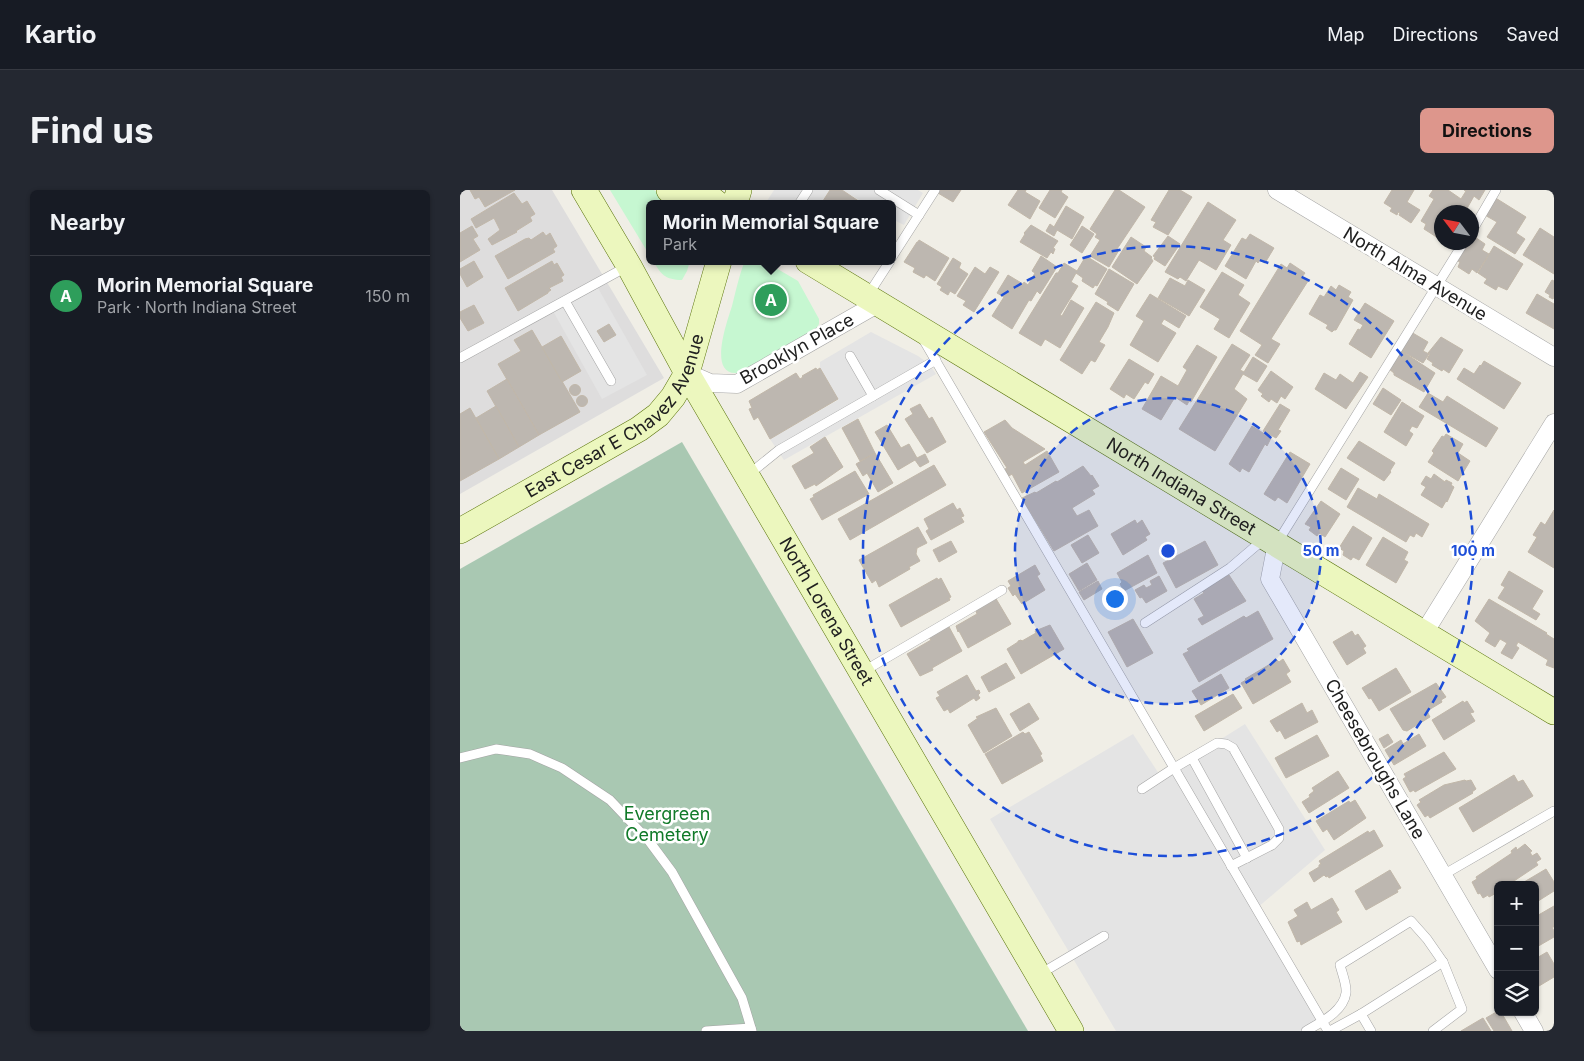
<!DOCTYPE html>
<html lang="en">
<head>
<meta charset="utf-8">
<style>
	body { margin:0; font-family:Inter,sans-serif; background:#242831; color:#f1f3f6 }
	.controls { position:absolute; right:15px; bottom:15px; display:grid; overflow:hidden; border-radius:8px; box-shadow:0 1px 4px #0004 }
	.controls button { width:45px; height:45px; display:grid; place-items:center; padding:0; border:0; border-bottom:1px solid #363941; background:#171b24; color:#f1f3f6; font:25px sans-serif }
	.compass { position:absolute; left:974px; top:15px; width:45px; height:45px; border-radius:50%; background:#171b24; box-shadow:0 1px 4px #0004; rotate:302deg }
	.you { position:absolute; left:654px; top:408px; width:18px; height:18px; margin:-12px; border:4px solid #fff; border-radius:50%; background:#1a73e8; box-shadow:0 0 0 8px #1a73e833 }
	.badge { display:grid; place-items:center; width:32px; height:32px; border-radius:50%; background:#dd968c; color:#fff; font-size:16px; font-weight:700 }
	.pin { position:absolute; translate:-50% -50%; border:2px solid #fff; box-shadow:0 1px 5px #0006 }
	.popup { position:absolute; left:186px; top:10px; width:250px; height:65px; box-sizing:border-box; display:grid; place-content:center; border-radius:8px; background:#171b24; filter:drop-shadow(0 1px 4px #0005); font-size:16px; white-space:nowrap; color:#9ea1a6 }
	.popup b { font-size:19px; color:#f1f3f6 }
	.popup::after { content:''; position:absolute; left:50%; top:100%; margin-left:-10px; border:10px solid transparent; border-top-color:#171b24 }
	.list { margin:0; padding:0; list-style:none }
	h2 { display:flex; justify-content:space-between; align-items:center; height:65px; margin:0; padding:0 20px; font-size:21px }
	h2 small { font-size:16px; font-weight:400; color:#9ea1a6 }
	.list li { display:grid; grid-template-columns:32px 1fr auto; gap:15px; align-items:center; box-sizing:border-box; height:80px; padding:0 20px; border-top:1px solid #363941 }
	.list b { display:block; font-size:19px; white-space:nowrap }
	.list p { margin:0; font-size:16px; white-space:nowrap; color:#9ea1a6 }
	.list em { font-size:16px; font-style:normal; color:#9ea1a6 }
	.icon { flex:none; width:28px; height:28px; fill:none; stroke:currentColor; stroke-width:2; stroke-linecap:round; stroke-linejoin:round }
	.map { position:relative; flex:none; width:1094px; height:841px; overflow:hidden; border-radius:8px }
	header { display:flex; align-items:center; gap:30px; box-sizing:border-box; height:70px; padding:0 25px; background:#171b24; border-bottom:1px solid #363941 }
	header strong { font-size:24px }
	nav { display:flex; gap:28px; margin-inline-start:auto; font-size:18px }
	.intro { display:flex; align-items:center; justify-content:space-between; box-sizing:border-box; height:120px; padding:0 30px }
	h1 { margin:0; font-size:35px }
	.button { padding:12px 22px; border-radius:8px; background:#dd968c; color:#111; font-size:18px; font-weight:700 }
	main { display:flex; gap:30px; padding:0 30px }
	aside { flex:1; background:#171b24; border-radius:8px; box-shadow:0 1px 4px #0004 }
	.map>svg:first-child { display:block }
</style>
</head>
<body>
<header>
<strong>Kartio</strong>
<nav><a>Map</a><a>Directions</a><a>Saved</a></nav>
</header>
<div class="intro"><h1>Find us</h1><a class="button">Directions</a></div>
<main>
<aside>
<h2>Nearby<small></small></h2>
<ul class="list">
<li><span class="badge" style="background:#2e9e5b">A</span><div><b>Morin Memorial Square</b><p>Park · North Indiana Street</p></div><em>150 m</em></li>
</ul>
</aside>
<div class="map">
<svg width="1094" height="841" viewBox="0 0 1094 841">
	<rect width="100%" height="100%" fill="#f0eee6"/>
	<!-- residential -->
	<polygon fill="#dedddd" points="0,0 92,0 204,188 0,304"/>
	<!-- cemetery -->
	<polygon fill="#a9c8b2" points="222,252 568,841 0,841 0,379"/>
	<!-- park -->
	<g fill="#c6f7d1">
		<polygon points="150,0 194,0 215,14 190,14 190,66"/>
		<path d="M193 71H230L227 81 222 90C205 90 201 84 193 71Z"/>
		<path d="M285 71H304L338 91 359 129V134L356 139 283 182C245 192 267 132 272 116 276 101 279 85 285 71Z"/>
	</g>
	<!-- parking -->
	<g fill="#e4e4e4">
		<polygon points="314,0 370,0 361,14 310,14 307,11"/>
		<polygon points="382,0 458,0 463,3 444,35 432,29 432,14 406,14"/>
		<polygon points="138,98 187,185 142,209 93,121"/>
		<polygon points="411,142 458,166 469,174 476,184 324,270 310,249 378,210 360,178 360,172"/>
		<polygon points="785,534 865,660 797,718 861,828 840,841 656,841 530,629 673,544 701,587"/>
	</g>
	<!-- building -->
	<g fill="#bdb7b0" stroke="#c1b7a9">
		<polygon points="10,0 55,0 25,17 19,7 15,9"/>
		<polygon points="370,0 382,0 403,14 361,14"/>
		<polygon points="480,0 501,0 493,12 478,3"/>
		<polygon points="558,0 566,0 565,2 580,11 570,29 548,15"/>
		<polygon points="590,0 602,0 601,2 608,7 595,28 579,18"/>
		<polygon points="655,0 659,0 685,17 657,59 659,60 649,77 630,66 640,50 635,47 637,44 630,39"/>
		<polygon points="709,0 720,0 732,7 708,45 693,37 696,32 691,30"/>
		<polygon points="932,0 954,0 947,12 960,20 951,33 939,25 940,23 938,22 937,25 930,21 932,18 924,13"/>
		<polygon points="973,0 988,0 1001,9 1006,1 1004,0 1025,0 1019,10 1014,6 1005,22 982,22 982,44 978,48 964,39 966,34 961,31 974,9 969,6"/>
		<polygon points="54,3 62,14 67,11 75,24 70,27 72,31 56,41 57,42 32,55 28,49 40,40 34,28 16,38 11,29"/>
		<polygon points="1034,7 1066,27 1056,43 1065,49 1055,64 1027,47 1037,32 1023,24"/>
		<polygon points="748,12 776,30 763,50 771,55 756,80 739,70 726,91 720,87 718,89 705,82"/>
		<polygon points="606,16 624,27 612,49 597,40 594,46 586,41 590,34 594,37"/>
		<polygon points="571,35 598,51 593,58 595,59 593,64 591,62 587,68 560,52 565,44 564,43"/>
		<polygon points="12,36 18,46 13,49 20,60 0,72 0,43"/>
		<polygon points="622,36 634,44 622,63 610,55"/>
		<polygon points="1080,38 1094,47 1094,84 1063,65"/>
		<polygon points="83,42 86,46 90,43 97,56 93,59 95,62 48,89 35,66 65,49 69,48 71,50"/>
		<polygon points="790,44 814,58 805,73 800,70 798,73 796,71 786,89 765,76 782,48 786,50"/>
		<polygon points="1012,45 1025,54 1022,60 1029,64 1017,83 1012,79 1009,84 998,77 1000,72 996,70 1007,52 1012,52"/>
		<polygon points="708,46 720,54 705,76 694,69 695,67 693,66"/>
		<polygon points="671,47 686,57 684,61 692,67 691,68 693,71 677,94 652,77"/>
		<polygon points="459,50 489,68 475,91 466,85 464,88 453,82 455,78 444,72 457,52 458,52"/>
		<polygon points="1034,56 1063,74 1047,100 1038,96 1036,100 1024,93 1027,89 1018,83"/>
		<polygon points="581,66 597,77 580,104 577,101 571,111 569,110 552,139 532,126 544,107 537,103 548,85 563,94 564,92 568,95 575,83 572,81"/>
		<polygon points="626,66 647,79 637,96 635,95 633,98 622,91 623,88 616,83 611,92 618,96 600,125 602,126 611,110 624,118 600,158 585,149 581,156 559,143 596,83 598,83 604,73 617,81"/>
		<polygon points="493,68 501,73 499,78 508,84 495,104 490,101 488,105 480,100 482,97 477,94"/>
		<polygon points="14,71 23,87 7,97 0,84 0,79"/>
		<polygon points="92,71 94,75 97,73 104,85 101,87 103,91 89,98 91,100 88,102 88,103 58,121 45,98"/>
		<polygon points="830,73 845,83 842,87 848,91 811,149 820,154 808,173 795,165 802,155 780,141 821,74 827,78"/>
		<polygon points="515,77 525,84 530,77 539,82 514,122 503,115 506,111 497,106"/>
		<polygon points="649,79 674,94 658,121 647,114 648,112 635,104"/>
		<polygon points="762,82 784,95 778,105 790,113 769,148 754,139 760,129 740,117"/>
		<polygon points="710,88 725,96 728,90 745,100 729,126 698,108"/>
		<polygon points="1092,90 1094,91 1094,107 1093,109 1089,107 1090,105 1085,102"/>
		<polygon points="879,95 891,102 888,107 893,110 876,140 874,140 872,142 866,138 868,135 849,124 860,105 864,107 871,96 876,100"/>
		<polygon points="690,104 726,126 719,138 704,129 701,134 716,143 698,172 670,155 684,131 676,126"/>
		<polygon points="1077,104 1094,114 1094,139 1066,123"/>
		<polygon points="636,112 654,123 648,137 639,152 645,155 635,172 631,170 622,184 600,170"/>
		<polygon points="905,113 934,131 911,168 889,154 898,139 900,140 903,135 894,130"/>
		<polygon points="14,115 24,133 8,141 0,128 0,122"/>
		<polygon points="149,134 156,145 144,152 137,141"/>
		<polygon points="72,140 120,222 79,245 38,174 61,161 54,150"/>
		<polygon points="951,142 968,152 963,161 969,164 963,173 940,160"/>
		<polygon points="101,146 121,181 102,192 82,157"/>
		<polygon points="981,147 1003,160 989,183 983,179 982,181 972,175 973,173 967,169 970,164 968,163"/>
		<polygon points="772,154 790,165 780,180 784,182 793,167 807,176 797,192 783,184 774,199 787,209 755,261 719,239"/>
		<polygon points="737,155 757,167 731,212 729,211 727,215 715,207 701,230 682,219 701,186 718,196 727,180 723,177"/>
		<polygon points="940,160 975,183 964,202 934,185 934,183 929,179"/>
		<polygon points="669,169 694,184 688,194 685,192 674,209 666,204 664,208 650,199"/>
		<polygon points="1024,171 1061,193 1044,219 997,189 1004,178 1014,184 1020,175 1021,176"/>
		<polygon points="356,178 357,180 360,178 378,209 310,249 298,227 294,230 289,219 292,218 289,211 336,183 340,189 343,187 342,186"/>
		<polygon points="811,181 833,197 825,209 821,206 817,213 811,209 809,212 801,206 803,204 798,200"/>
		<polygon points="900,182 908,187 886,219 855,199 864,183 876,190 880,184 893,193"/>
		<polygon points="47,189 79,245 59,257 27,201"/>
		<circle cx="115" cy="200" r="5.5"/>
		<polygon points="923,198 941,210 931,225 913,214"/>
		<polygon points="968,203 983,212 987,206 1038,238 1026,257 959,217"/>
		<circle cx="122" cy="211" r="5.5"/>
		<polygon points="942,212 964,226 957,238 952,236 949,241 953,244 946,256 924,242"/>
		<polygon points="460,214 469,229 472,227 486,252 467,263 445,229 453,224 450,219"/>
		<polygon points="820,214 830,220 818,240 821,241 816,248 803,241"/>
		<polygon points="36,216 59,257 39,269 16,228"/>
		<polygon points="10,218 39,269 0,291 0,224"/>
		<polygon points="398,229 415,263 400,271 382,238"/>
		<polygon points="545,230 552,238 585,259 563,272 565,275 587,261 599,282 562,303 552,284 549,286 545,279 547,278 524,242"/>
		<polygon points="427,235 441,258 449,254 457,268 465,264 469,272 460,277 455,270 438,280 415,242"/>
		<polygon points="792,236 811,248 807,256 805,254 789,282 782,278 780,282 769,274"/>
		<polygon points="986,244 1003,254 998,263 1010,271 998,291 968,272 974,263 972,261 982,246 984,247"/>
		<polygon points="365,247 383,277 356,296 355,294 345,299 332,276 354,263 350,257"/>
		<polygon points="899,251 935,273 930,281 931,282 924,291 887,268"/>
		<polygon points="830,262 850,274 827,313 818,307 815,311 804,304"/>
		<polygon points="415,263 433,293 418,302 407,283 403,286 396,274"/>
		<polygon points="474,275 486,295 390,350 378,329"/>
		<polygon points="623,276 631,286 632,285 639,296 632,300 635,304 612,318 617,326 629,320 638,336 594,361 562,308 575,302 576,303 596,291 597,292"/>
		<polygon points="881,278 899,289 886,310 868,299"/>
		<polygon points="395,281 409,304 362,330 350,309 354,307 353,305"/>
		<polygon points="974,284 985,292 986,290 992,293 991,295 994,297 987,312 986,311 982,318 961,305 966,297 961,294 966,286 971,289"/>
		<polygon points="898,298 917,309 919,304 969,334 962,347 956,343 954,347 950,345 946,352 887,317"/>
		<polygon points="861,311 880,324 865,347 859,343 857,346 849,340 851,337 845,334"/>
		<polygon points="493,313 497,320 500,318 504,326 501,327 504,332 471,350 466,341 469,339 464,329"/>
		<polygon points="1094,320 1094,378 1068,362 1077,347 1073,345 1081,332 1085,335"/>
		<polygon points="675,330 677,334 682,330 690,344 685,347 687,350 663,365 651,344"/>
		<polygon points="893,336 912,348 899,370 893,367 891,370 883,365 884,361 879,358"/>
		<polygon points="458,337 467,353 457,358 456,364 460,371 449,377 450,379 419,397 416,390 412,393 399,370"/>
		<polygon points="628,345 639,363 622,373 611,355"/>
		<polygon points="923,347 948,362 944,370 948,372 936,393 906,375"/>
		<polygon points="491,351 497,362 479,372 473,360"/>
		<polygon points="745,351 758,375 716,398 703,373"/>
		<polygon points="688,365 697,383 664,401 660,394 662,392 657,383"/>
		<polygon points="627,373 637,390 619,401 609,384"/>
		<polygon points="575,375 580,384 577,386 585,400 562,414 555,404 553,406 548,398 551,396 548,391"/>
		<polygon points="1049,381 1083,401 1072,419 1080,424 1076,430 1038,408 1045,397 1041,395"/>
		<polygon points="769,385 786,411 742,435 738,429 744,426 734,409 744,403 742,401"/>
		<polygon points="699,386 707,401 686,413 682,407 680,408 675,400 684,395 686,398 692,395 690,391"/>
		<polygon points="477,388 478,390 481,388 491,407 489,408 490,410 441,437 429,415"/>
		<polygon points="638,391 642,399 624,410 619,402"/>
		<polygon points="535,407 551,434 508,458 499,441 498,442 496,436 517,424 515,418"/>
		<polygon points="1029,409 1087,443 1086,444 1094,449 1094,478 1086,475 1088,470 1058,452 1056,456 1059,458 1052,469 1041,463 1047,453 1040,449 1035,457 1025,451 1030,443 1015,431"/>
		<polygon points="798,421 813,449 739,492 723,464 729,461 727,459 784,426 786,428"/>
		<polygon points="673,429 693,463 667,477 648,442"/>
		<polygon points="488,435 502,461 472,478 473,480 460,486 447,464 471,450 468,446"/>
		<polygon points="590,435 604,459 561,484 547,459 558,452 558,451 561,450 562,451 576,443 575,441"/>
		<polygon points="892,441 895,446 898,444 906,456 903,458 906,463 887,475 873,452"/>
		<polygon points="823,469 830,481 826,484 831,492 793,514 781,493 786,490 785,489 817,470 819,472"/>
		<polygon points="546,473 555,488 529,502 521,487"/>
		<polygon points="936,478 951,502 919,521 911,508 909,509 902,498"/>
		<polygon points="761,484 769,498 741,515 732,501"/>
		<polygon points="507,485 516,501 519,500 520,503 518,505 520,508 516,511 514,508 490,523 488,519 484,521 476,508 480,506 477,502"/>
		<polygon points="976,493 986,507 981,510 982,512 967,521 970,527 947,541 943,540 930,519"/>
		<polygon points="773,504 782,518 744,541 735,526"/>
		<polygon points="1003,511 1004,513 1007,511 1014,522 1010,523 1015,531 984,550 972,530"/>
		<polygon points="569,513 579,529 560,541 550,524"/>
		<polygon points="842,513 847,523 852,520 858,532 825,549 820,540 817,542 810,531"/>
		<polygon points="536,518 552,546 524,563 508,535 518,528 516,527"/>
		<polygon points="563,542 565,544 569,542 582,564 580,565 583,571 542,594 525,564"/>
		<polygon points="928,544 933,552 924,558 919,549"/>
		<polygon points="959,544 966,556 934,575 925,560 941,550 943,554"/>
		<polygon points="857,545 869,566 826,588 815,568"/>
		<polygon points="984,562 996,579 955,602 954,600 950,602 943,589 946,587 944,584"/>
		<polygon points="878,581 889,598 849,623 842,612 850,607 849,605 854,601 852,598"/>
		<polygon points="1054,585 1058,592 1063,590 1073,606 1013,642 999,618"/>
		<polygon points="1005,590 1006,591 1011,590 1016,599 1012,602 1013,603 970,628 968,625 965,627 957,615 961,612 959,610 984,595"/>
		<polygon points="895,610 906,628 874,650 867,639 863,642 856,631 889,611 890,613"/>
		<polygon points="914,640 923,656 869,688 868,686 866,687 864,685 854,692 849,683 859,677 859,675 861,674 859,671 908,641 909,643"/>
		<polygon points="1065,654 1072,661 1070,662 1072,666 1077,663 1081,669 1076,672 1078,675 1048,695 1038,695 1038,702 1029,707 1028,705 1023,708 1020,703 1018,704 1012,692 1017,689 1016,687 1052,663 1051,661 1056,657 1057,660"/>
		<polygon points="1086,679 1094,692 1094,701 1075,713 1075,695 1059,695"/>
		<polygon points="930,680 941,698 937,700 938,702 906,720 895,701"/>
		<polygon points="872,708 879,720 876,722 882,732 841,755 840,751 837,752 828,732 838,726 834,720 847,712 851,720"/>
		<polygon points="1094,716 1094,737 1092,737 1094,741 1094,747 1075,758 1075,727"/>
		<polygon points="1087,762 1094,774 1094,787 1079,796 1078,795 1075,796 1075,769"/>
		<polygon points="1038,821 1038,822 1041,822 1052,841 1034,841 1026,828"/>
		<polygon points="1023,828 1031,841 1001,841"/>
	</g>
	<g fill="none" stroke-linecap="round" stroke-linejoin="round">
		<!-- lane casing -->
		<g stroke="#a4a4a4" stroke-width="10">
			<g id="lane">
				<polyline points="419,0 459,25"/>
				<polyline points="339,14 348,0"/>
				<polyline points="1012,41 1036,0"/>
				<polyline points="432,67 475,0"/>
				<polyline points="408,105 430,71"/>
				<polyline points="105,111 151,191"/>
				<polyline points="463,149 868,841"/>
				<polyline points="390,166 413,206"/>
				<polyline points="0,168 168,76"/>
				<polyline points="288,285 319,260 476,170"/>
				<polyline points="817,353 1004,52"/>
				<polyline points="685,433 770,378 804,349"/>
				<polyline points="404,481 542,400"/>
				<polyline points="0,568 36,559 70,564 102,578 150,610 189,651 212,682 282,808 292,841"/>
				<polyline points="732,568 787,668"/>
				<polyline points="682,599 714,578 757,553 766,554 773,558 819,639 819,648 812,655 771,676"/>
				<polyline points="983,685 1094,621"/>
				<polyline points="580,784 644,746"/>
				<polyline points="901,824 983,772"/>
				<polyline points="246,841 291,838"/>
				<path d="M846 841C861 832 883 822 886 803 887 795 882 783 880 775L951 731 967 749 983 772 1002 819 973 841"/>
				<polyline points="870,841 901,824 911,841"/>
			</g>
		</g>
		<!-- street casing -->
		<g stroke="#a4a4a4" stroke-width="19">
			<g id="street">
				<polyline points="817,0 1094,167"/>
				<polyline points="227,183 250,193 277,194 417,114"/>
				<polyline points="817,353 810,389 1038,780"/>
				<polyline points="964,443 1094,233"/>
				<polyline points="1063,822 1074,841"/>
			</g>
		</g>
		<!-- secondary casing -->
		<g stroke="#59730a" stroke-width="26">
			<g id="secondary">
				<path id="s1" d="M124 0 169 76 227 183 611 841"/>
				<polyline points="209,0 236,14"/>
				<polyline points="240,0 258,14"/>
				<polyline points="275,14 279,0"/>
				<path id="s2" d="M348 71 1094 522"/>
				<path id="s3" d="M0 341 179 239 198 225 213 207 227 183 259 71"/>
			</g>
		</g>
		<!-- lane -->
		<use href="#lane" stroke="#fff" stroke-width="9"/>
		<!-- street -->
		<use href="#street" stroke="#fff" stroke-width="18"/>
		<!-- secondary -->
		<use href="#secondary" stroke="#ecf7be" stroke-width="25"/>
	</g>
	<!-- distance rings -->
	<circle cx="708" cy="361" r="153" fill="#1d4ed8" fill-opacity=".12"/>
	<g fill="none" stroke="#1d4ed8" stroke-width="2.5" stroke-dasharray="9 6">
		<circle cx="708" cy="361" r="153"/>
		<circle cx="708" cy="361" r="305"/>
	</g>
	<g text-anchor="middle" stroke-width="5" stroke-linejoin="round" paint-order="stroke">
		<!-- street labels -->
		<g font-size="18" fill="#202020" stroke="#fff">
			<text transform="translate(955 84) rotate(31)" y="6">North Alma Avenue</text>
			<text transform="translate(337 159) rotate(-29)" y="6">Brooklyn Place</text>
			<text dy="6" stroke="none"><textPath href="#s3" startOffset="199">East Cesar E Chavez Avenue</textPath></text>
			<text dy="6" stroke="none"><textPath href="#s2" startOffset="436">North Indiana Street</textPath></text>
			<text dy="6" stroke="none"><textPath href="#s1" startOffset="486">North Lorena Street</textPath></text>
			<text transform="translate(915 569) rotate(60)" y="6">Cheesebroughs Lane</text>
		</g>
		<!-- park labels -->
		<g font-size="18" fill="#117a29" stroke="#fff">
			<text x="207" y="630">Evergreen<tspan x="207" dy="21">Cemetery</tspan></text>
		</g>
	</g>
	<circle cx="708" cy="361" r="8" fill="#1d4ed8" stroke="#fff" stroke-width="2.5"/>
	<g font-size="15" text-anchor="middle" font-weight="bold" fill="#1d4ed8" stroke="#fff" stroke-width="5" stroke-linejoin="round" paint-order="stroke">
		<text x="861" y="366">50 m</text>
		<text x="1013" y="366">100 m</text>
	</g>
</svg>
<div class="controls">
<button>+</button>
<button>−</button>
<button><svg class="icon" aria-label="layers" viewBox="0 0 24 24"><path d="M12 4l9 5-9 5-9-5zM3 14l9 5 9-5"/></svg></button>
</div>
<svg class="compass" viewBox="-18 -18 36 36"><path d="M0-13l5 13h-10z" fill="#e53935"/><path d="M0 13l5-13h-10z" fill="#9ea1a6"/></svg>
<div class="you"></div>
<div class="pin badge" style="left:311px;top:110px;background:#2e9e5b">A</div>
<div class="popup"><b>Morin Memorial Square</b>Park</div>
</div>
</main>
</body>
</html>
